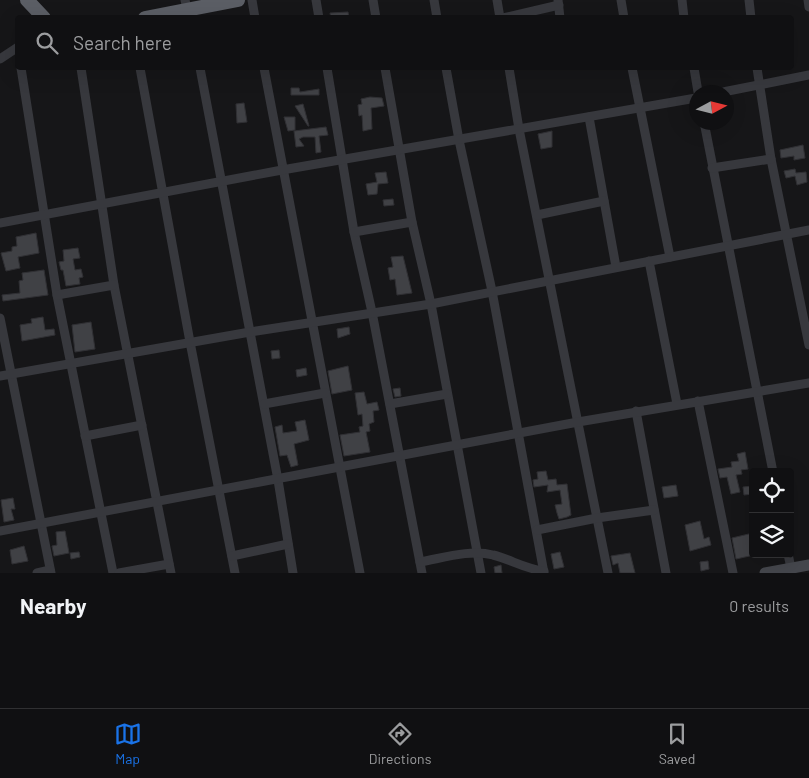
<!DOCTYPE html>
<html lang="en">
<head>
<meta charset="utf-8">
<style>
	body { margin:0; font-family:Barlow,sans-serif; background:#1e1e20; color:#f1f3f6 }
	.controls { position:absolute; right:15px; bottom:15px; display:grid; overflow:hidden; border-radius:5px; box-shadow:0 5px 20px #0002 }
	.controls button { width:45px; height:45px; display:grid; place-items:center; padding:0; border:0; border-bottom:1px solid #303032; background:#101012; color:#f1f3f6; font:25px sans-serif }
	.compass { position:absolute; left:689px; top:85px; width:45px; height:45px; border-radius:50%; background:#101012; box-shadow:0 5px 20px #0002; rotate:83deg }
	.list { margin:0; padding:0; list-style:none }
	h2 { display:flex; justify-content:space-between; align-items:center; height:65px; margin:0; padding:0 20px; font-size:21px }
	h2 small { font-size:16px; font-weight:400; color:#9c9d9f }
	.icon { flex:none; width:28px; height:28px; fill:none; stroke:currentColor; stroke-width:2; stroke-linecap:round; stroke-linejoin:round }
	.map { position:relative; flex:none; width:809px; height:573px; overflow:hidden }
	.search { position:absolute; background:#101012; box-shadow:0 5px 20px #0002; left:15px; right:15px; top:15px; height:55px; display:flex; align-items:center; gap:12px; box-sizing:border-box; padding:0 18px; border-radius:5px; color:#9c9d9f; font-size:19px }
	.sheet { height:135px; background:#101012 }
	nav { display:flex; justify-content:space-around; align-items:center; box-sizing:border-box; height:70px; border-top:1px solid #303032; background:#101012; font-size:14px; color:#9c9d9f }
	nav a { display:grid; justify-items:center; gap:2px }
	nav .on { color:#1a73e8 }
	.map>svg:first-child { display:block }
</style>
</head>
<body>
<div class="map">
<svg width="809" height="573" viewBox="0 0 809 573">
	<rect width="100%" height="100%" fill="#161618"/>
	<!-- building -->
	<g fill="#404145" stroke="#303034">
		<polygon points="348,12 349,18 331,18 330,13"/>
		<polygon points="291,88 299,88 300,92 319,89 319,95 291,95"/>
		<polygon points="370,97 382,98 384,106 371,108 372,129 363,131 362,115 359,116 358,105 362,104 361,99"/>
		<polygon points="244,103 247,122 237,123 236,104"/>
		<polygon points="303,104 309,126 308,126 295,106"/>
		<polygon points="284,117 295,117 295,130 288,131"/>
		<polygon points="326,127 328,135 319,136 321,152 316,153 315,137 303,137 299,139 304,146 296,147 294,131"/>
		<polygon points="552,131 552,147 541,149 538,134"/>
		<polygon points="803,145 805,158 794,160 794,156 781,158 780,150"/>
		<polygon points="795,169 796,173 806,172 807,182 797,185 795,176 786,178 784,171"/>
		<polygon points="386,172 388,183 378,184 377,194 368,195 366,184 377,182 375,173"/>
		<polygon points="393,199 394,205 384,206 383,200"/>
		<polygon points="36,233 39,253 18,257 20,268 6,271 1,253 12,251 12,247 17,246 16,237"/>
		<polygon points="78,248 80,258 73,259 75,270 81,269 83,277 79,278 80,284 66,286 63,270 61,270 59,262 64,261 63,250"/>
		<polygon points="403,256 412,293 397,295 395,279 390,280 388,268 393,267 391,257"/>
		<polygon points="44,270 48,295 3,301 2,295 20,293 19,281 23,280 22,273"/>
		<polygon points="43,317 45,330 54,329 55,335 22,341 20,325 32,323 31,319"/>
		<polygon points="91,322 95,349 75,352 72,325"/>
		<polygon points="349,327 350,334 338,338 337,329"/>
		<polygon points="279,350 280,358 272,359 271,351"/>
		<polygon points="348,366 352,390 332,394 328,371"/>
		<polygon points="306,368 307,375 297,377 296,370"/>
		<polygon points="400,388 401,396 395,397 393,389"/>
		<polygon points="364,392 367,404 377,402 379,410 373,411 374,422 369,424 370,431 366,432 370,452 344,456 340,435 360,432 359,427 363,426 362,414 358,415 355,393"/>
		<polygon points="305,420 309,440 294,444 298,465 291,467 287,455 280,456 275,427 282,425 283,433 297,431 295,422"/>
		<polygon points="745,452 748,469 741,470 742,474 736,475 740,492 731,494 727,477 720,478 718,469 732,467 731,462 739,461 737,454"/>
		<polygon points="546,471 548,480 556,479 557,485 567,484 571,515 567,517 559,519 557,513 555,505 562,504 560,490 547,492 548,485 534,487 533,480 538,479 537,472"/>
		<polygon points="676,485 678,496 664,498 662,487"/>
		<polygon points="753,486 753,494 744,495 743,487"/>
		<polygon points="13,498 15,509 11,509 14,520 4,522 1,500"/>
		<polygon points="700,521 704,539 709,537 711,545 690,551 685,525"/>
		<polygon points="65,531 69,553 54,556 52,546 57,545 56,532"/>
		<polygon points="753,533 753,542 750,542 754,555 736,559 732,538"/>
		<polygon points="24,546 28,561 12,564 10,550"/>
		<polygon points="79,552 80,557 71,559 70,553"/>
		<polygon points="560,552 564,567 554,569 551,554"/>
		<polygon points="630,553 635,573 620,573 618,563 613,565 611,556"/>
		<polygon points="708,561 709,569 701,571 700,562"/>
		<polygon points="501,565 502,573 495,573 494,567"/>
	</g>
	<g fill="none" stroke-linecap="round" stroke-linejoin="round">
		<!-- minor -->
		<g stroke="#37383d" stroke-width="9">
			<polyline points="185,0 189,18"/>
			<polyline points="252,0 255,18"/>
			<polyline points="316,0 319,18"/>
			<polyline points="373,0 376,18"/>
			<polyline points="434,0 437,18"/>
			<polyline points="497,0 500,18"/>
			<polyline points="558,0 560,18"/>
			<polyline points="621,0 624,18"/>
			<polyline points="682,0 684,18"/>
			<polyline points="749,0 751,18"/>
			<polyline points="808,0 809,7"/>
			<polyline points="503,18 559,5"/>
			<polyline points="0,59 18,47"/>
			<polyline points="21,68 57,295 113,573"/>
			<polyline points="81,68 114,285 171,573"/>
			<polyline points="140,68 190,342 235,573"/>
			<polyline points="200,68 278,480 293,573"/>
			<polyline points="264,68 360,573"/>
			<polyline points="327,68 354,232 372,312 422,573"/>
			<polyline points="385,68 412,222 431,304 481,573"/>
			<polyline points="446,68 459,140 492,291 544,573"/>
			<polyline points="509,68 519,129 608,573"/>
			<polyline points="632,68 670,257"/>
			<polyline points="694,68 698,92"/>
			<polyline points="757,68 771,159 809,345"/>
			<polyline points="723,92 809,75"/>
			<polyline points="589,117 616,267"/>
			<polyline points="704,122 773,472"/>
			<polyline points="712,168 771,159"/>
			<polyline points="537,215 604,201"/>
			<polyline points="0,223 282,170 696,98"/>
			<polyline points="354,232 412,222"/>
			<polyline points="649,261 677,404"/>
			<polyline points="57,295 114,285"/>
			<polyline points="0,318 51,573"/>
			<polyline points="0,376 250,332 431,304 809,230"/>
			<polyline points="698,401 733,573"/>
			<polyline points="264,404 325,393"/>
			<polyline points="390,404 447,394"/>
			<polyline points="636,411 666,573"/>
			<polyline points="85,436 142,425"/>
			<polyline points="537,530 597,518 654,510"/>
			<polyline points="0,531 578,422 809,383"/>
			<polyline points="788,554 791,568"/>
			<polyline points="232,556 288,544"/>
			<path d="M420 562C443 558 470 549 493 555 510 559 525 569 544 571"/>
			<polyline points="37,573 50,570"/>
			<polyline points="119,573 169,564"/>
		</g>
		<!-- secondary -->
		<polyline stroke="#45474d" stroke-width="11" points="765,573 809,565"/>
		<!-- trunk -->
		<g stroke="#5b5e65" stroke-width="14">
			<polyline points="27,0 44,18"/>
			<polyline points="145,18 238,0"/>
		</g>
	</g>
</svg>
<div class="controls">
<button><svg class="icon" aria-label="locate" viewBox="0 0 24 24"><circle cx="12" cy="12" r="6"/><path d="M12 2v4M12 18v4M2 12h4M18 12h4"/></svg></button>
<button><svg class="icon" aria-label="layers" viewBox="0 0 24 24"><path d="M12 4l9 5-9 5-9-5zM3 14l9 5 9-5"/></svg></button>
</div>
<svg class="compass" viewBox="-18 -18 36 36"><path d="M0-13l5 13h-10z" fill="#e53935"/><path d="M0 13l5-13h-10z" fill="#9c9d9f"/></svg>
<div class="search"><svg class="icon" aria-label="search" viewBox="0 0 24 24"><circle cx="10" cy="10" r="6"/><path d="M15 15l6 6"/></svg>Search here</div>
</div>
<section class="sheet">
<h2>Nearby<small>0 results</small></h2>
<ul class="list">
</ul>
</section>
<nav>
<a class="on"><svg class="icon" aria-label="map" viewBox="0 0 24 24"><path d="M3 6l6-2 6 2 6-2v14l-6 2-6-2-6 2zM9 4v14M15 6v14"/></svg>Map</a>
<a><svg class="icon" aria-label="directions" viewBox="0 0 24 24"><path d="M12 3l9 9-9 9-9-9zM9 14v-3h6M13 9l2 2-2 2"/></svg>Directions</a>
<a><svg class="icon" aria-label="saved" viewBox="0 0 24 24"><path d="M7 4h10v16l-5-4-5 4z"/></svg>Saved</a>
</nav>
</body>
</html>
